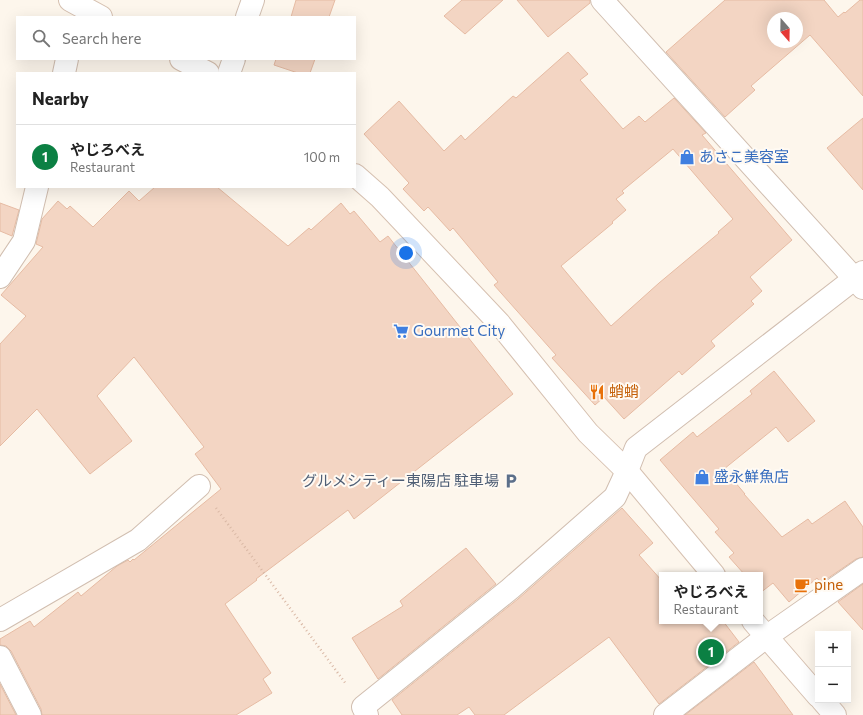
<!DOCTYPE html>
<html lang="en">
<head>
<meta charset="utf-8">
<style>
	body { margin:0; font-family:Commissioner,"Noto Sans JP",sans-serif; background:#f2f2f2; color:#222 }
	.controls { position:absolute; right:12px; bottom:12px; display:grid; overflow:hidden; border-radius:0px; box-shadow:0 4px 16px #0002 }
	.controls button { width:36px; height:36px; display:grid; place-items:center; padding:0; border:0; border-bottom:1px solid #e0e0e0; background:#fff; color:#222; font:20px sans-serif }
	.compass { position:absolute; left:767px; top:12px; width:36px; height:36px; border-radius:50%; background:#fff; box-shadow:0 4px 16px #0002; rotate:160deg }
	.you { position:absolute; left:406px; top:253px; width:14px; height:14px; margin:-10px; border:3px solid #fff; border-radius:50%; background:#1a73e8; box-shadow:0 0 0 6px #1a73e833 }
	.badge { display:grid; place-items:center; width:26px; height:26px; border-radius:50%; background:#0b8043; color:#fff; font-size:13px; font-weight:700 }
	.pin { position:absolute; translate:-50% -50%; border:2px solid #fff; box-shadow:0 1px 4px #0006 }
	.popup { position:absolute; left:659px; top:572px; width:104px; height:52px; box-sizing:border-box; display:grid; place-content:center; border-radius:0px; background:#fff; filter:drop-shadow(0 1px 3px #0005); font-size:13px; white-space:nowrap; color:#767676 }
	.popup b { font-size:15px; color:#222 }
	.popup::after { content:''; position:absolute; left:50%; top:100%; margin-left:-8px; border:8px solid transparent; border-top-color:#fff }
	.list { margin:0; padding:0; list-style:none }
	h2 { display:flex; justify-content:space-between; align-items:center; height:52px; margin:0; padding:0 16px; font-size:17px }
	h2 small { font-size:13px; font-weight:400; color:#767676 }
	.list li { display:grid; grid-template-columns:26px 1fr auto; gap:12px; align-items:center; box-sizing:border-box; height:64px; padding:0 16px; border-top:1px solid #e0e0e0 }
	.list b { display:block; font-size:15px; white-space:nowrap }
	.list p { margin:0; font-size:13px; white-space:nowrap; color:#767676 }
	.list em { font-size:13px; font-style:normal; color:#767676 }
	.icon { flex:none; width:22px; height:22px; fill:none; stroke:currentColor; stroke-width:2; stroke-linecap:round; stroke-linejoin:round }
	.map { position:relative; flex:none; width:863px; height:715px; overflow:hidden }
	.search { position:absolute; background:#fff; box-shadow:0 4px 16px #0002; left:16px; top:16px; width:340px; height:44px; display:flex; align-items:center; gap:10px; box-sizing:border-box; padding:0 14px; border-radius:0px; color:#767676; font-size:15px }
	.panel { position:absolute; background:#fff; box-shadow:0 4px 16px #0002; left:16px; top:72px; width:340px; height:116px; border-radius:0px }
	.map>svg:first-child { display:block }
</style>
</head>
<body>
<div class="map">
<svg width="863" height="715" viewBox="0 0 863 715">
	<rect width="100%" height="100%" fill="#fdf6ec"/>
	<!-- building -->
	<g fill="#f3d5c3" stroke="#e6bba3" fill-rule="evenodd">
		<polygon points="296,0 335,0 329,17 291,17"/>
		<polygon points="462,0 503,0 465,34 444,16"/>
		<polygon points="517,0 590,0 590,3 548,37"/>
		<path d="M725 0H824L838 17 844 12 845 13 860 0H863V96L810 35 751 86 755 90 725 117 666 52ZM773 18H797V42H773Z"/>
		<path d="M568 52 588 74 580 80 623 129 639 116 645 122 674 98 706 133 702 135 792 240 750 277 762 291 751 301 754 304 711 341 715 346 682 375 679 371 624 419 604 397 595 405 552 358 556 355 494 285 498 282 453 228 450 231 428 207 424 211 403 189 409 183 364 134 399 101 444 151 461 135 465 140 513 96 516 98ZM673 149 733 219 718 232 719 233 659 283 611 326 561 266 613 223 612 222 626 210 616 199 624 193 622 191Z"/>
		<polygon points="276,59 315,59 310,73 298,73 274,65"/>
		<polygon points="863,118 863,190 827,148"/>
		<polygon points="155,187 217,187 288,246 309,228 311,230 341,203 350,214 354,211 380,242 388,236 513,394 354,519 348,510 256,579 257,580 225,604 271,673 263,679 272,693 236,715 42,715 41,709 11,651 6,646 0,645 0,639 30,621 34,627 78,592 81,596 117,566 128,560 130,562 133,559 134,560 221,489 195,454 204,447 134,357 97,396 132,441 90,474 37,409 0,446 0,344 26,316 1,295 43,247 36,244 42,219 58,201 67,209 70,206 93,227 129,191 139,201"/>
		<polygon points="0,203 19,210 12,236 0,231"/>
		<polygon points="774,371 815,421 788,442 776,427 724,469 745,494 744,494 782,537 808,519 812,524 845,501 863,527 863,557 856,559 821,583 817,578 789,602 773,583 760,593 760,575 745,575 729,557 734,553 715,532 719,529 660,460 693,432 697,437 752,394 750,391"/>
		<polygon points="622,508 653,543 639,555 662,581 662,621 723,621 739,642 659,704 609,637 504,715 475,715 469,707 457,715 402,715 392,700 518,599"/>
		<polygon points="466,548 496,584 378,679 352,638 403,606 400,601"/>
		<polygon points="863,584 863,630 838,602"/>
		<polygon points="754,662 793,715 685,715"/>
		<polygon points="0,684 16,715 0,715"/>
	</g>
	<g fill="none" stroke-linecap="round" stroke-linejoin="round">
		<!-- street casing -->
		<g stroke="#d1beb0" stroke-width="24">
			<g id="street">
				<polyline points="602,0 863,288"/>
				<polyline points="247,17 253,0"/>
				<polyline points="64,73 67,59"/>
				<polyline points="229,73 234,59"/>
				<polyline points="0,277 24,241 37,187"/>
				<polyline points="0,620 138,540 199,486"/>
				<polyline points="0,657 30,715"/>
				<polyline points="367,715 363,707 510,589 615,497 627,471 636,448 863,272"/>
				<polyline points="665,715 766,637 863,569"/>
			</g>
		</g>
		<!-- secondary casing -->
		<g stroke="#d6c0b0" stroke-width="24">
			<g id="secondary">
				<polyline points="70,0 101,17"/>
				<polyline points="181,59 208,73"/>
				<polyline points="355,175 380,197 499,323 588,433 627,471 714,575"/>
				<polyline points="753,621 818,696"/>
				<polyline points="822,700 835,715"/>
			</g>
		</g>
		<!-- path -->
		<polyline stroke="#d9b8a5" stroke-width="2.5" stroke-dasharray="1 3" stroke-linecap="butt" points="216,508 346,684"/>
		<!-- street -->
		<use href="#street" stroke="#fff" stroke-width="22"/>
		<!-- secondary -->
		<use href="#secondary" stroke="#fff" stroke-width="22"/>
	</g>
	<!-- icons -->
	<defs>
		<g id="shop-bare" transform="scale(1.2)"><path d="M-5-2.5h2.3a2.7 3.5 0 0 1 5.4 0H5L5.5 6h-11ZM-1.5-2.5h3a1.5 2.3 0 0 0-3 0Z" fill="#3f7fe0" stroke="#fffaf3" stroke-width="2.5" paint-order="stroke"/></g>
		<g id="supermarket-bare" transform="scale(1.2)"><path d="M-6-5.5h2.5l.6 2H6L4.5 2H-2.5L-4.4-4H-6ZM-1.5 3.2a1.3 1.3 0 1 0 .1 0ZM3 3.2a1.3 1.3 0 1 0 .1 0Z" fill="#3f7fe0" stroke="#fffaf3" stroke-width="2.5" paint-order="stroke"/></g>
		<g id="restaurant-bare" transform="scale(1.2)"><path d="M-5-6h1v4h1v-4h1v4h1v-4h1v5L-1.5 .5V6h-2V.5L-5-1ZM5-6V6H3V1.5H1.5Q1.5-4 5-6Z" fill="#e8710a" stroke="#fffaf3" stroke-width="2.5" paint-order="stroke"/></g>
		<g id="parking-bare" transform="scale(1.2)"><path d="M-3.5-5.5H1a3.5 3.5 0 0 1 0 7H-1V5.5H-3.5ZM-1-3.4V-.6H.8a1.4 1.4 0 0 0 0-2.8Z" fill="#5c6f8a" stroke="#fffaf3" stroke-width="2.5" paint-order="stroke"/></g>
		<g id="cafe-bare" transform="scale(1.2)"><path d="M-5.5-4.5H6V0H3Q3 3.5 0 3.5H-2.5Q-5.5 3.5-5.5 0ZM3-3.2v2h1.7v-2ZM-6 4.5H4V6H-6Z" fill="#e8710a" stroke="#fffaf3" stroke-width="2.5" paint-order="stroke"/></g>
	</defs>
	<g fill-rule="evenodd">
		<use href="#shop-bare" x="687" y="157"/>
		<use href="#supermarket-bare" x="401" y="331"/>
		<use href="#restaurant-bare" x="597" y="392"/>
		<use href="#shop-bare" x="702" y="477"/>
		<use href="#parking-bare" x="511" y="481"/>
		<use href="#cafe-bare" x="802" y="585"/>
	</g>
	<g text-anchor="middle" stroke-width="4" stroke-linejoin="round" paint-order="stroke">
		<!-- shop labels -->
		<g font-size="15" fill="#366cbe" stroke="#fffaf3" text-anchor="start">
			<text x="699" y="162">あさこ美容室</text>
			<text x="413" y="336">Gourmet City</text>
			<text x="714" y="482">盛永鮮魚店</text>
		</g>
		<!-- food labels -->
		<g font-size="15" fill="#c56008" stroke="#fffaf3" text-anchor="start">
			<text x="609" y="397">蛸蛸</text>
			<text x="814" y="590">pine</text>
		</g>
		<!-- service labels -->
		<g font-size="15" fill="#4e5e75" stroke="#fffaf3" text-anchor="end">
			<text x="499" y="486">グルメシティー東陽店 駐車場</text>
		</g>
	</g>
</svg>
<div class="controls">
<button>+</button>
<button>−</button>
</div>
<svg class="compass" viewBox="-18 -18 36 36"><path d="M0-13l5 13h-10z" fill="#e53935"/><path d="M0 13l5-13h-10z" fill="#767676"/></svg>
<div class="you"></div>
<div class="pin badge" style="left:711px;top:652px">1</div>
<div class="popup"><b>やじろべえ</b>Restaurant</div>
<div class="search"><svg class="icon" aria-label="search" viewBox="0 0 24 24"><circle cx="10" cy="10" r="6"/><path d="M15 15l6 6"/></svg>Search here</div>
<section class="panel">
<h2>Nearby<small></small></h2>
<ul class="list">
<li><span class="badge">1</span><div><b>やじろべえ</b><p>Restaurant</p></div><em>100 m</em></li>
</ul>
</section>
</div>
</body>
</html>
